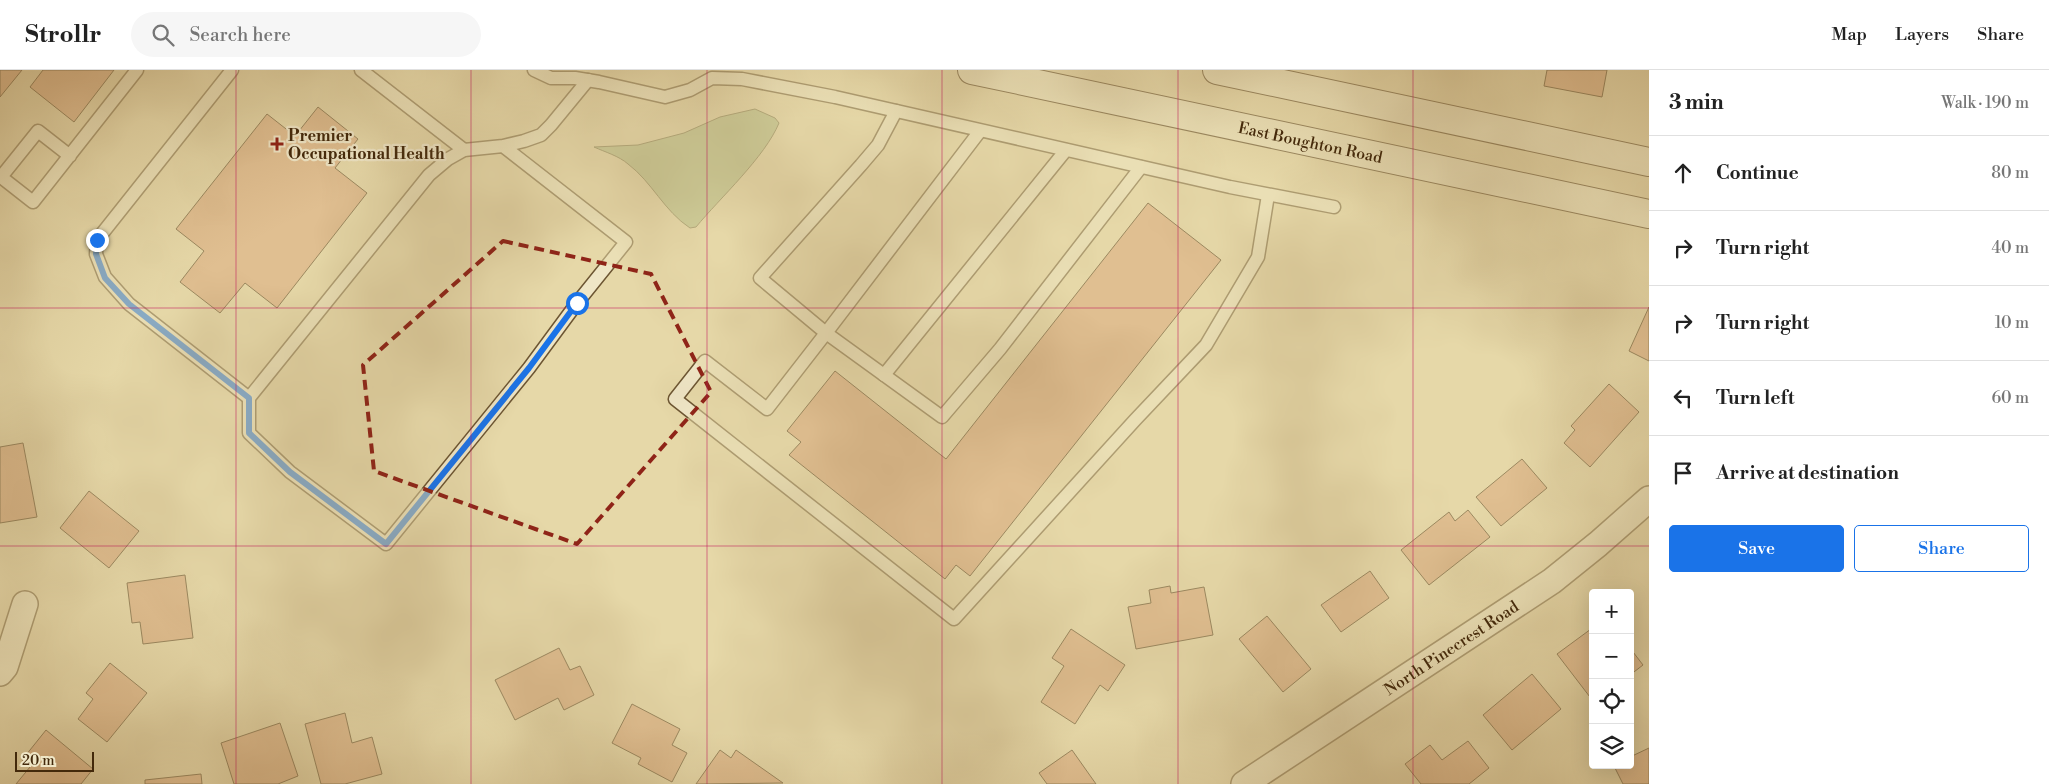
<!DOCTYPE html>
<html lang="en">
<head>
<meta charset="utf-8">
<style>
	body { margin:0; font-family:"Libre Bodoni",serif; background:#f6f6f6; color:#222 }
	.controls { position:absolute; right:15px; bottom:15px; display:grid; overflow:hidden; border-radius:5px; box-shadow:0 5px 20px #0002 }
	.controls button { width:45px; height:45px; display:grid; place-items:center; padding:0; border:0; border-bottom:1px solid #e0e0e0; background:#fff; color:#222; font:25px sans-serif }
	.scale { position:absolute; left:15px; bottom:12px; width:79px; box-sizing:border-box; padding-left:5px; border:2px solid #43290b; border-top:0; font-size:14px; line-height:18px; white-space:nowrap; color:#43290b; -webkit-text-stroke:4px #efe6c6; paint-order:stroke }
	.stop { position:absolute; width:15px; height:15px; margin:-11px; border:4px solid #1a73e8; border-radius:50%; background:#fff }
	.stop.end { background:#1a73e8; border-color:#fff; box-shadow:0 1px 5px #0008 }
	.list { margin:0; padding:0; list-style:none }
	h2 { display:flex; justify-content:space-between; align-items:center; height:65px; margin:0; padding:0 20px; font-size:21px }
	h2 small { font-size:16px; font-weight:400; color:#767676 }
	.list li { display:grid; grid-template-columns:32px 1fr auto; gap:15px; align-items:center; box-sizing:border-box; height:75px; padding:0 20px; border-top:1px solid #e0e0e0 }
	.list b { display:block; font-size:19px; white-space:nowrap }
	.list em { font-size:16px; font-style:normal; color:#767676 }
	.actions { display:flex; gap:10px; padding:15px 20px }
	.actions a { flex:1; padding:11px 0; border:1px solid #1a73e8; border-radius:5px; text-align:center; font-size:18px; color:#1a73e8 }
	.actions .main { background:#1a73e8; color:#fff }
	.icon { flex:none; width:28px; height:28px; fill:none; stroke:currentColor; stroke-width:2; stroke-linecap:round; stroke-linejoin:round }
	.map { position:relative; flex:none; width:1649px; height:714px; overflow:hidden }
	header { display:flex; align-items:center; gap:30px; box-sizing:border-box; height:70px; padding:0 25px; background:#fff; border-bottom:1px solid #e0e0e0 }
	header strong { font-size:24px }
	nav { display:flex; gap:28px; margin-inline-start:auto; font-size:18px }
	.search { width:350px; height:45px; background:#f6f6f6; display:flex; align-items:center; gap:12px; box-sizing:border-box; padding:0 18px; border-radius:28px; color:#767676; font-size:19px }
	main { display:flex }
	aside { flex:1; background:#fff }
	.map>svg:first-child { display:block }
</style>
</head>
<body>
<header>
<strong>Strollr</strong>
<div class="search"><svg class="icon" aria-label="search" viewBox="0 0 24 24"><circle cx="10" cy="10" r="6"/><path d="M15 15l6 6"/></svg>Search here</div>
<nav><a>Map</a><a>Layers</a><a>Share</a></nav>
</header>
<main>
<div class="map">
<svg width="1649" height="714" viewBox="0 0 1649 714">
	<rect width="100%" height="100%" fill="#e6d8a8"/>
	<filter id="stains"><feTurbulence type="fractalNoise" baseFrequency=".004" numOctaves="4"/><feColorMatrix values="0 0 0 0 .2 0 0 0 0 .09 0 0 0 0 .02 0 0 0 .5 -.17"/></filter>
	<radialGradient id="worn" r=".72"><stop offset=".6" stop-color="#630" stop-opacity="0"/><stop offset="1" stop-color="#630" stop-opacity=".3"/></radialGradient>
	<!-- green -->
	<path fill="#b4bf88" stroke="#7c744a" d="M755 39 775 48 779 53C765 87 720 128 696 157L690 158C664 141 652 112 628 94 619 86 605 82 594 77L638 75 684 63 720 47Z"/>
	<!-- building -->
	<g fill="#d9a076" stroke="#43290b">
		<polygon points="0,0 22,0 0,27"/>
		<polygon points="43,0 114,0 74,52 30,17"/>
		<polygon points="1547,0 1607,0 1602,27 1544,16"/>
		<polygon points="318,37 358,69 335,98 367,123 277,238 245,213 220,243 180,212 204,181 176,159 267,44 295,66"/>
		<polygon points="1148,133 1221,190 970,506 956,495 945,509 789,385 801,372 787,361 835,301 946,389"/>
		<polygon points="1649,237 1649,291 1629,281"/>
		<polygon points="1609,314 1639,342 1590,397 1564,373 1575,360 1571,356"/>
		<polygon points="23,373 37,447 0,453 0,377"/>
		<polygon points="1522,389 1547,418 1501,456 1476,427"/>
		<polygon points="89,421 139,461 109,498 60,458"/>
		<polygon points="1468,440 1490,467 1429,515 1401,480 1449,442 1455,451"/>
		<polygon points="1370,501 1389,528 1341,562 1321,535"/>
		<polygon points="185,505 193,568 143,574 140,552 132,553 127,513"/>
		<polygon points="1170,516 1171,523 1204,517 1213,565 1136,579 1128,537 1151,533 1149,520"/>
		<polygon points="1267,546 1311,599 1283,622 1239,569"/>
		<polygon points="1071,559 1125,595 1108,621 1100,615 1075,654 1041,632 1064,596 1052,588"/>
		<polygon points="1591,559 1593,561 1593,631 1557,584"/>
		<polygon points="559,578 570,600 580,596 594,625 564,640 558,628 515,650 495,610"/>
		<polygon points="1630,578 1643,595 1630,605"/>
		<polygon points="110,593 147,623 107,672 78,649 93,629 86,623"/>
		<polygon points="1532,604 1561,639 1512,680 1483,645"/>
		<polygon points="632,634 680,659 672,675 687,683 672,712 638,694 641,688 612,673"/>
		<polygon points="345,643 352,673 372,667 382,704 345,714 321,714 305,654"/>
		<polygon points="280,653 298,706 278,714 234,714 221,673"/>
		<polygon points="46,660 93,699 81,714 16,714 30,697 22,690"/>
		<polygon points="1468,671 1489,698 1469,714 1421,714 1405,694 1430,675 1442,690"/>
		<polygon points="1649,678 1649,714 1623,714 1614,696 1630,695 1630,687"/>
		<polygon points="720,680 731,688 736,680 783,713 696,714"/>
		<polygon points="1072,680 1096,714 1047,714 1039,703"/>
		<polygon points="201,704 202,714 145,714 145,710"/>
	</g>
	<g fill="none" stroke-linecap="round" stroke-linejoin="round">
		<!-- lane casing -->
		<g stroke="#6c5532" stroke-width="15">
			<g id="lane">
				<polyline points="232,0 97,170 96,184 105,207 129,234 249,328"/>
				<polyline points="361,0 464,80"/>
				<polyline points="534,0 551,8 575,8 599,12 665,27 690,20 712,8 742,9 835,27 1230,117 1334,137"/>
				<polyline points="896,41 878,75 861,95 760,208 826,263 767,339 705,291 675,329 954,549 1135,350 1206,275 1258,187 1268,125"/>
				<polyline points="980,61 826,263 942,347 1000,279 1141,97"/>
				<polyline points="503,76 626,172 577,233 529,298 386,474 290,402 249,363 249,328 429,105 448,89 464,80 503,76 524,71 541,65 551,55 588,10"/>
				<polyline points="70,86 38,61 1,107 33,132 137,0"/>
				<polyline points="884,305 1066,80"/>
			</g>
		</g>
		<!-- street casing -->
		<g stroke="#6c5532" stroke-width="28">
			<g id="street">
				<polyline points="0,603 5,597 25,534"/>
				<path id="s1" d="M1244 714 1552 511 1598 474 1649 429"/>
			</g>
		</g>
		<!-- secondary casing -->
		<g stroke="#43290b" stroke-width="30">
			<g id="secondary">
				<path id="s2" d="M972 0 1649 144"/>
				<polyline points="1217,0 1649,92"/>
			</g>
		</g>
		<!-- lane -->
		<use href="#lane" stroke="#efe6c6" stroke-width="12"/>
		<!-- street -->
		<use href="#street" stroke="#efe6c6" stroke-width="25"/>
		<!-- secondary -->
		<use href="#secondary" stroke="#efe6c6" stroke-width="28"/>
	</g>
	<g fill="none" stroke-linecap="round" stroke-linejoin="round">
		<!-- route -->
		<polyline stroke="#1a73e8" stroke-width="6" points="97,170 96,184 105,208 129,234 249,328 249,363 290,402 386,474 529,298 577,233"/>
	</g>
	<!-- marked area -->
	<path d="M0 0H1649V714H0ZM503 171 651 204 711 322 577 474 374 401 363 295Z" fill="#e6d8a8" fill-opacity=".55" fill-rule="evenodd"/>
	<path fill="none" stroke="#8f2418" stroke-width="4" stroke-dasharray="10 6" stroke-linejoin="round" d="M503 171 651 204 711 322 577 474 374 401 363 295Z"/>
	<!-- grid -->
	<path fill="none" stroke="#c2185b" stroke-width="1" stroke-opacity="0.55" d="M236 0V714M471 0V714M707 0V714M942 0V714M1178 0V714M1413 0V714M0 238H1649M0 476H1649"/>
	<!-- markers -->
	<path fill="#8f2418" stroke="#efe6c6" stroke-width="2" d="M274.5 66.5h5v5h5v5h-5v5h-5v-5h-5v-5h5z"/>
	<g text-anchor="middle" stroke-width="4.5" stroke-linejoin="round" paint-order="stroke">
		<!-- poi labels -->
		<g font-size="16" font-weight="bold" fill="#43290b" stroke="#efe6c6" text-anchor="start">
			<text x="288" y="71">Premier<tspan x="288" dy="18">Occupational Health</tspan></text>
		</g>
		<!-- street labels -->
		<g font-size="16" fill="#43290b" stroke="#efe6c6">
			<text dy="6" stroke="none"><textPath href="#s2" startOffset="346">East Boughton Road</textPath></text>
			<text dy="6" stroke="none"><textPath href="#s1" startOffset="248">North Pinecrest Road</textPath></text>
		</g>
	</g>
	<rect width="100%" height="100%" filter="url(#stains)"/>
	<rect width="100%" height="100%" fill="url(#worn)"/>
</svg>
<div class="controls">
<button>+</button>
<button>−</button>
<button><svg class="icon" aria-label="locate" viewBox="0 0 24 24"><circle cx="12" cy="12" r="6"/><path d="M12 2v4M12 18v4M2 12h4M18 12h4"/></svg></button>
<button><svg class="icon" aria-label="layers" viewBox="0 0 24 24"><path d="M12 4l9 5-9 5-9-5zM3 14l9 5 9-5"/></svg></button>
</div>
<div class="scale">20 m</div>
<div class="stop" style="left:577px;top:233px"></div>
<div class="stop end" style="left:97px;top:170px"></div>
</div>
<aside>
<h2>3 min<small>Walk · 190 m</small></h2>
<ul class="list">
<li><svg class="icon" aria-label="ahead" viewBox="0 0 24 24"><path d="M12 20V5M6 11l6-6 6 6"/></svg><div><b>Continue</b></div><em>80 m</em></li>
<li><svg class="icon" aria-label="right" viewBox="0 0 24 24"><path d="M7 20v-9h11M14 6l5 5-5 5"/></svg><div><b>Turn right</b></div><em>40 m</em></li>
<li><svg class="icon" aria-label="right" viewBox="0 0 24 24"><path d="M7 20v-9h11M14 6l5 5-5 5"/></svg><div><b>Turn right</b></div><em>10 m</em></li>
<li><svg class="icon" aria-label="left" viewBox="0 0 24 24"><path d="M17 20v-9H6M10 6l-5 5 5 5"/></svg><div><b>Turn left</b></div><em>60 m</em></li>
<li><svg class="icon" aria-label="arrive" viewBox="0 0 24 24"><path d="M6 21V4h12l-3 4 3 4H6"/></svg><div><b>Arrive at destination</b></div></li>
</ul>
<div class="actions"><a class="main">Save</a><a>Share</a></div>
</aside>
</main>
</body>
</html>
